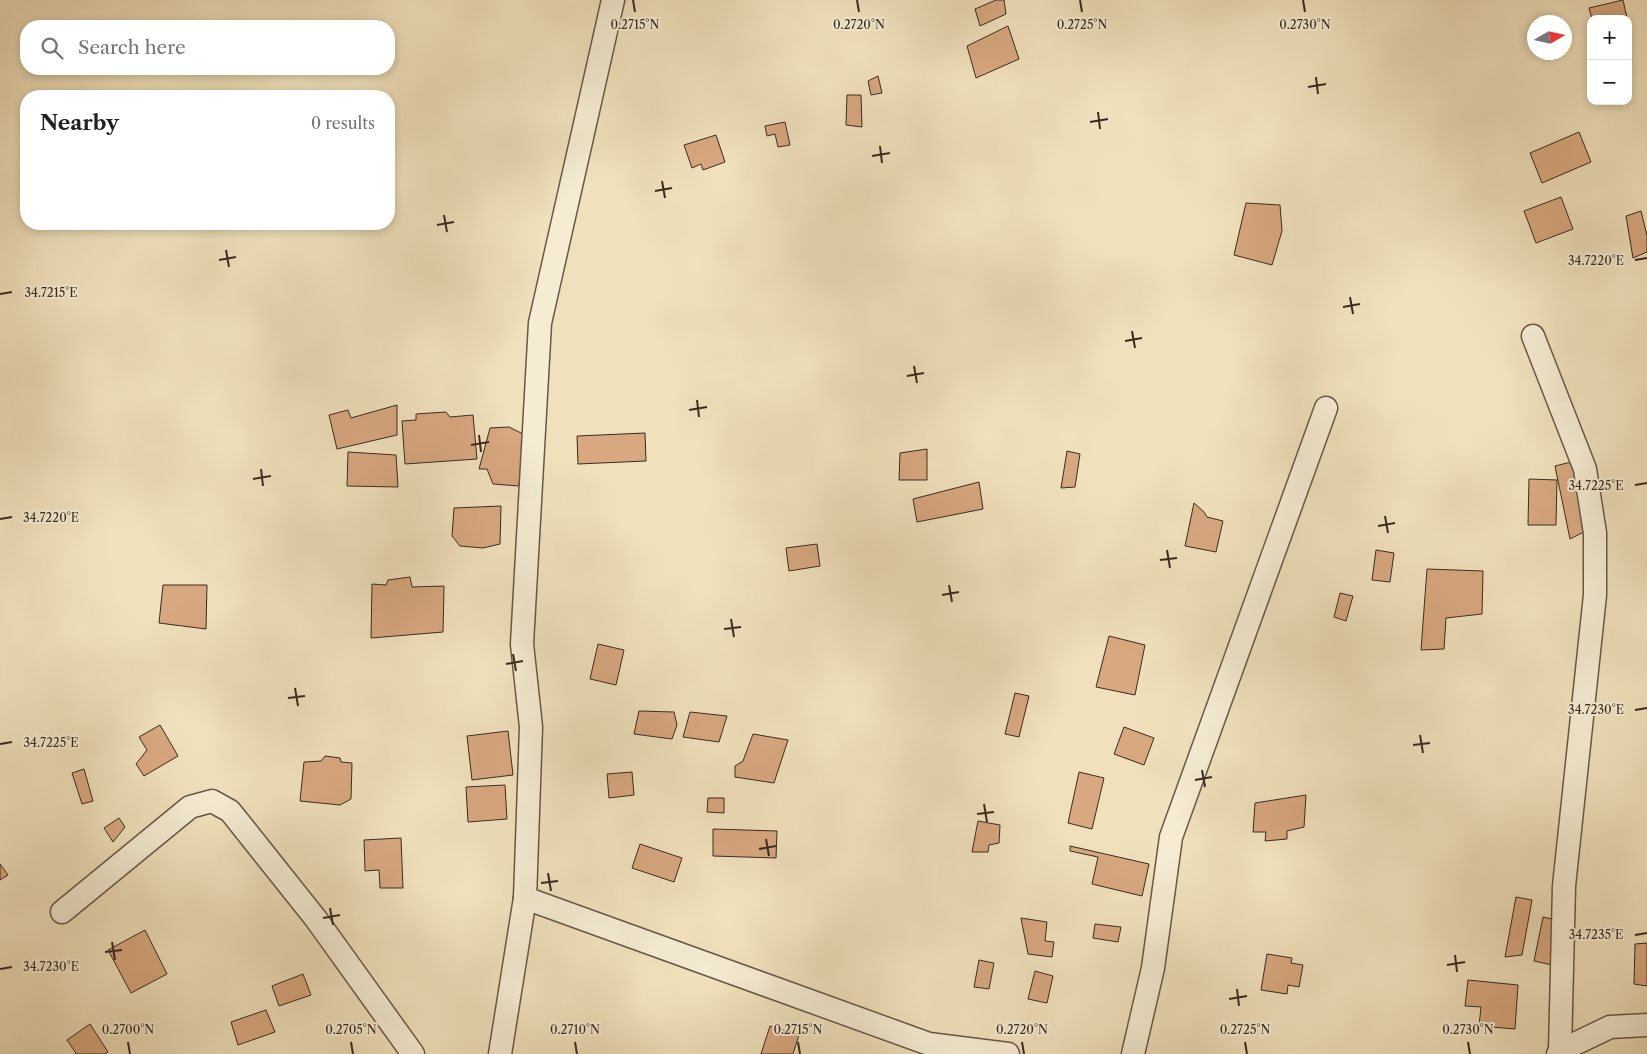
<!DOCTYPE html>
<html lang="en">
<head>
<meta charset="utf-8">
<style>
	body { margin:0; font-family:"Libre Caslon Text",serif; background:#f6f6f6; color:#202124 }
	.controls { position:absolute; right:15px; top:15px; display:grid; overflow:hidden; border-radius:10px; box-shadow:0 2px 8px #0003 }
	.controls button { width:45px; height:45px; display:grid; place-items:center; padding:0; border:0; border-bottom:1px solid #e0e0e0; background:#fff; color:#202124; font:25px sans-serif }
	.compass { position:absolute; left:1527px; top:15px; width:45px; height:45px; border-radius:50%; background:#fff; box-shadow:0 2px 8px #0003; rotate:81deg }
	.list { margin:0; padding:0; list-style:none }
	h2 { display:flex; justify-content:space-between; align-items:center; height:65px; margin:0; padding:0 20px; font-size:21px }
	h2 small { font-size:16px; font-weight:400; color:#757577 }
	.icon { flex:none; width:28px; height:28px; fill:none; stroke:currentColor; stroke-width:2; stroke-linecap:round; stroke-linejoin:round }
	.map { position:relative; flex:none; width:1647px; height:1054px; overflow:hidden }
	.search { position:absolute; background:#fff; box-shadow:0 2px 8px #0003; left:20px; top:20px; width:375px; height:55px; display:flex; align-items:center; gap:12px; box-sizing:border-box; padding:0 18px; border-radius:20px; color:#757577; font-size:19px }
	.panel { position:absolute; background:#fff; box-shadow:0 2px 8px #0003; left:20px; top:90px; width:375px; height:140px; border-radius:20px }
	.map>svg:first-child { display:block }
</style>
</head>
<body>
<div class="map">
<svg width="1647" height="1054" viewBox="0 0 1647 1054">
	<rect width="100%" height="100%" fill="#f0e1bc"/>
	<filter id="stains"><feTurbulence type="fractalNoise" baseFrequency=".004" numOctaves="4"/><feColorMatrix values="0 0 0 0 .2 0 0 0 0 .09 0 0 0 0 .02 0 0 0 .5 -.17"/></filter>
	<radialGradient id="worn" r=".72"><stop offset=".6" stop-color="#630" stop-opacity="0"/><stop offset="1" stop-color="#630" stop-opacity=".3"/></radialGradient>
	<!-- building -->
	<g fill="#d8a880" stroke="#3a2a21">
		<polygon points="996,0 1004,0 1006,14 980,26 975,9"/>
		<polygon points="1623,0 1627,18 1592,19 1589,8"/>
		<polygon points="1008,26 1019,59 976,78 967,46"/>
		<polygon points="878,76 882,93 871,95 868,81"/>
		<polygon points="847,95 861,95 862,127 846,125"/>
		<polygon points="785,122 790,145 778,147 775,134 767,136 765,126"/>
		<polygon points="1579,132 1591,162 1542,183 1530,153"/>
		<polygon points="716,135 725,162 703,170 701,164 692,168 684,145"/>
		<polygon points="1561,197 1573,229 1536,243 1524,211"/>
		<polygon points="1246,203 1280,205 1282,231 1272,265 1234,255"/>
		<polygon points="1641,211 1647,236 1647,252 1633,258 1626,216"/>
		<polygon points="397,405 397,435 337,449 329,415 348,410 351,418"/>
		<polygon points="446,412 450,417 473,415 477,459 405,464 402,421 416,420 416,414"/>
		<polygon points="509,427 523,434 519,486 493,484 487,469 479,469 490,428"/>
		<polygon points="645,433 646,461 578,464 577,436"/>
		<polygon points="927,449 927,480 899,480 900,453"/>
		<polygon points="1067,451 1080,454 1075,487 1061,488"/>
		<polygon points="348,452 396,455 398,487 347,486"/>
		<polygon points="1575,461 1590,529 1570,539 1555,466"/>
		<polygon points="1529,479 1557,480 1556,525 1528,525"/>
		<polygon points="979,482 983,509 917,522 913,499"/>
		<polygon points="1194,503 1204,512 1207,517 1223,521 1216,552 1185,546"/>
		<polygon points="501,506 500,544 483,548 460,546 452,536 454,508"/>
		<polygon points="817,544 820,566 789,571 786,548"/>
		<polygon points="1376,550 1394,553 1390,582 1372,580"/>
		<polygon points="1427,569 1483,571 1482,614 1446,618 1444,649 1421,650"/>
		<polygon points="410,577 412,587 444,586 443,632 371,638 372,584 386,585 388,580"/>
		<polygon points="163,585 207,585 206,629 159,623"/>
		<polygon points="1340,593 1353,596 1346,621 1334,617"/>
		<polygon points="1109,636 1145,645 1135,695 1096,687"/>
		<polygon points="598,644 624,650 616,685 590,679"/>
		<polygon points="1015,693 1029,696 1019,737 1005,734"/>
		<polygon points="639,711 674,712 677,725 672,739 634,734"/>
		<polygon points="690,712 727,716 719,742 683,737"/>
		<polygon points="160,725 178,756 144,776 136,764 147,750 139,737"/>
		<polygon points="1124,727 1154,738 1144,765 1114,754"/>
		<polygon points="508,731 513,775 472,780 467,736"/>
		<polygon points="753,734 788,740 774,783 735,777 735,766 743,761"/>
		<polygon points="325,756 340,758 341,762 352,763 351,799 340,805 300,801 304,762 321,761"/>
		<polygon points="84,769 93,801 82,804 72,773"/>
		<polygon points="632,772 634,795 609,798 607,774"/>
		<polygon points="1079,772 1104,778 1092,829 1068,823"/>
		<polygon points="505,785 507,819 468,822 466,787"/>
		<polygon points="1306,795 1304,827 1287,831 1287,839 1265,841 1266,832 1253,832 1255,803"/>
		<polygon points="708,798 724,798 724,813 707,812"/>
		<polygon points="119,818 125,827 113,842 104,828"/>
		<polygon points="978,821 1000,825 999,843 989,845 988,852 972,852"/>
		<polygon points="713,829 777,831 776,858 713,856"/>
		<polygon points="401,838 403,888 380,888 379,870 365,871 364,840"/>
		<polygon points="640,844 682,858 674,882 632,868"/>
		<polygon points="1070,846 1149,864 1142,896 1092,884 1098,857 1070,851"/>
		<polygon points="0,864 8,875 0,880"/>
		<polygon points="1516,897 1532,900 1522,955 1505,957"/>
		<polygon points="1543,917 1561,921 1552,965 1534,961"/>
		<polygon points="1021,918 1047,922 1045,941 1054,942 1052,957 1028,954"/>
		<polygon points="1095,924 1121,927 1118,942 1093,938"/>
		<polygon points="145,930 167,974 131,993 108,950"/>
		<polygon points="1647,943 1647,986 1634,984 1635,944"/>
		<polygon points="1267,954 1292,958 1291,963 1303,965 1299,987 1288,985 1287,994 1261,990"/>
		<polygon points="979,960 994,963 989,989 974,987"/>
		<polygon points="1035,971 1053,976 1047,1003 1028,999"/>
		<polygon points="303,974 311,995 279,1006 272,986"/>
		<polygon points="1468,980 1518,985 1515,1029 1479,1026 1481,1007 1465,1006"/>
		<polygon points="266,1010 275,1032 238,1045 231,1022"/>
		<polygon points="90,1024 108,1052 105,1054 75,1054 76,1053 67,1040"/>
		<polygon points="770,1026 799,1035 793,1054 761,1054"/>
	</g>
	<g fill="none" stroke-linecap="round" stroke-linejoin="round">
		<!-- street casing -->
		<g stroke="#685848" stroke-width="25">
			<g id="street">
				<polyline points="1533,336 1585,469 1595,533 1595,595 1564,886 1560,1051"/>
				<polyline points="525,898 929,1044 1008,1054"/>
				<polyline points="62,912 190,807 212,801 230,811 316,919 413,1054"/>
				<polyline points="500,1054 525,898 531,727 522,644 540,323 613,0"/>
				<polyline points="1133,1054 1153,968 1171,837 1326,408"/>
				<polyline points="1558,1054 1560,1051 1610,1027 1647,1025"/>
			</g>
		</g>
		<!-- street -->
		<use href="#street" stroke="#f5ecd3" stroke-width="22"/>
	</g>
	<!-- ticks -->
	<path fill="none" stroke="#3a2a21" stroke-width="2" d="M633 0 635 12M857 0 859 12M1080 0 1082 12M1303 0 1305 12M1316 77 1318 94M1308 87 1326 84M1098 112 1100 129M1090 122 1108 119M880 146 882 163M872 156 890 153M662 181 665 198M655 191 672 188M444 215 447 232M437 225 454 222M226 250 229 267M219 260 236 257M1635 260 1647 258M0 294 12 292M1350 297 1353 314M1343 307 1360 304M1132 331 1135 348M1125 341 1142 338M914 366 917 383M907 376 924 373M697 400 699 417M689 410 707 407M479 435 481 452M471 445 489 442M261 469 263 486M253 479 271 476M1635 485 1647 483M1385 516 1388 533M0 519 12 517M1378 526 1395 523M1167 550 1170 568M1160 560 1177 558M949 585 952 602M942 595 959 592M731 619 734 637M724 629 741 627M513 654 516 671M506 664 523 661M295 688 298 706M288 698 305 696M1635 710 1647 708M1420 735 1423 753M0 744 12 742M1413 745 1430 743M1202 770 1205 787M1195 780 1212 777M984 804 987 822M977 814 994 812M766 839 769 856M759 849 776 846M548 873 551 891M541 883 558 881M330 908 333 925M323 918 340 915M1635 935 1647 933M112 942 115 960M105 952 122 950M1455 955 1457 972M1447 965 1465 962M0 969 12 967M1237 989 1239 1006M1229 999 1247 996M128 1042 130 1054M351 1042 353 1054M575 1042 577 1054M798 1042 800 1054M1022 1042 1024 1054M1245 1042 1247 1054M1468 1042 1470 1054"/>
	<g font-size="12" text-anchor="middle" fill="#3a2a21" stroke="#f5ecd3" stroke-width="4" stroke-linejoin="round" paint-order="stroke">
		<text x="635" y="29">0.2715°N</text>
		<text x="859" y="29">0.2720°N</text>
		<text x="1082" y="29">0.2725°N</text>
		<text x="1305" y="29">0.2730°N</text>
		<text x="1596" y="265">34.7220°E</text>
		<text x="51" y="297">34.7215°E</text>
		<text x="1596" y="490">34.7225°E</text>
		<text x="51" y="522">34.7220°E</text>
		<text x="1596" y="714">34.7230°E</text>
		<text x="51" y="747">34.7225°E</text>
		<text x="1596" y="939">34.7235°E</text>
		<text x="51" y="971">34.7230°E</text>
		<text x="128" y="1034">0.2700°N</text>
		<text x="351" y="1034">0.2705°N</text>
		<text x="575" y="1034">0.2710°N</text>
		<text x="798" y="1034">0.2715°N</text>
		<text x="1022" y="1034">0.2720°N</text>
		<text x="1245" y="1034">0.2725°N</text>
		<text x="1468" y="1034">0.2730°N</text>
	</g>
	<rect width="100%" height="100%" filter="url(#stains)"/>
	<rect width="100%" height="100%" fill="url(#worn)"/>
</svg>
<div class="controls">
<button>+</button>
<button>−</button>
</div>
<svg class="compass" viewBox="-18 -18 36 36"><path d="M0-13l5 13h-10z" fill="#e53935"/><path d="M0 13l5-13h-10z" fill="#757577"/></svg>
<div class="search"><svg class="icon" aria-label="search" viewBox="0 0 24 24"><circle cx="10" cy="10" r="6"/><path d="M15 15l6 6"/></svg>Search here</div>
<section class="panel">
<h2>Nearby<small>0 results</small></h2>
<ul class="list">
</ul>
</section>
</div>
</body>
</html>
